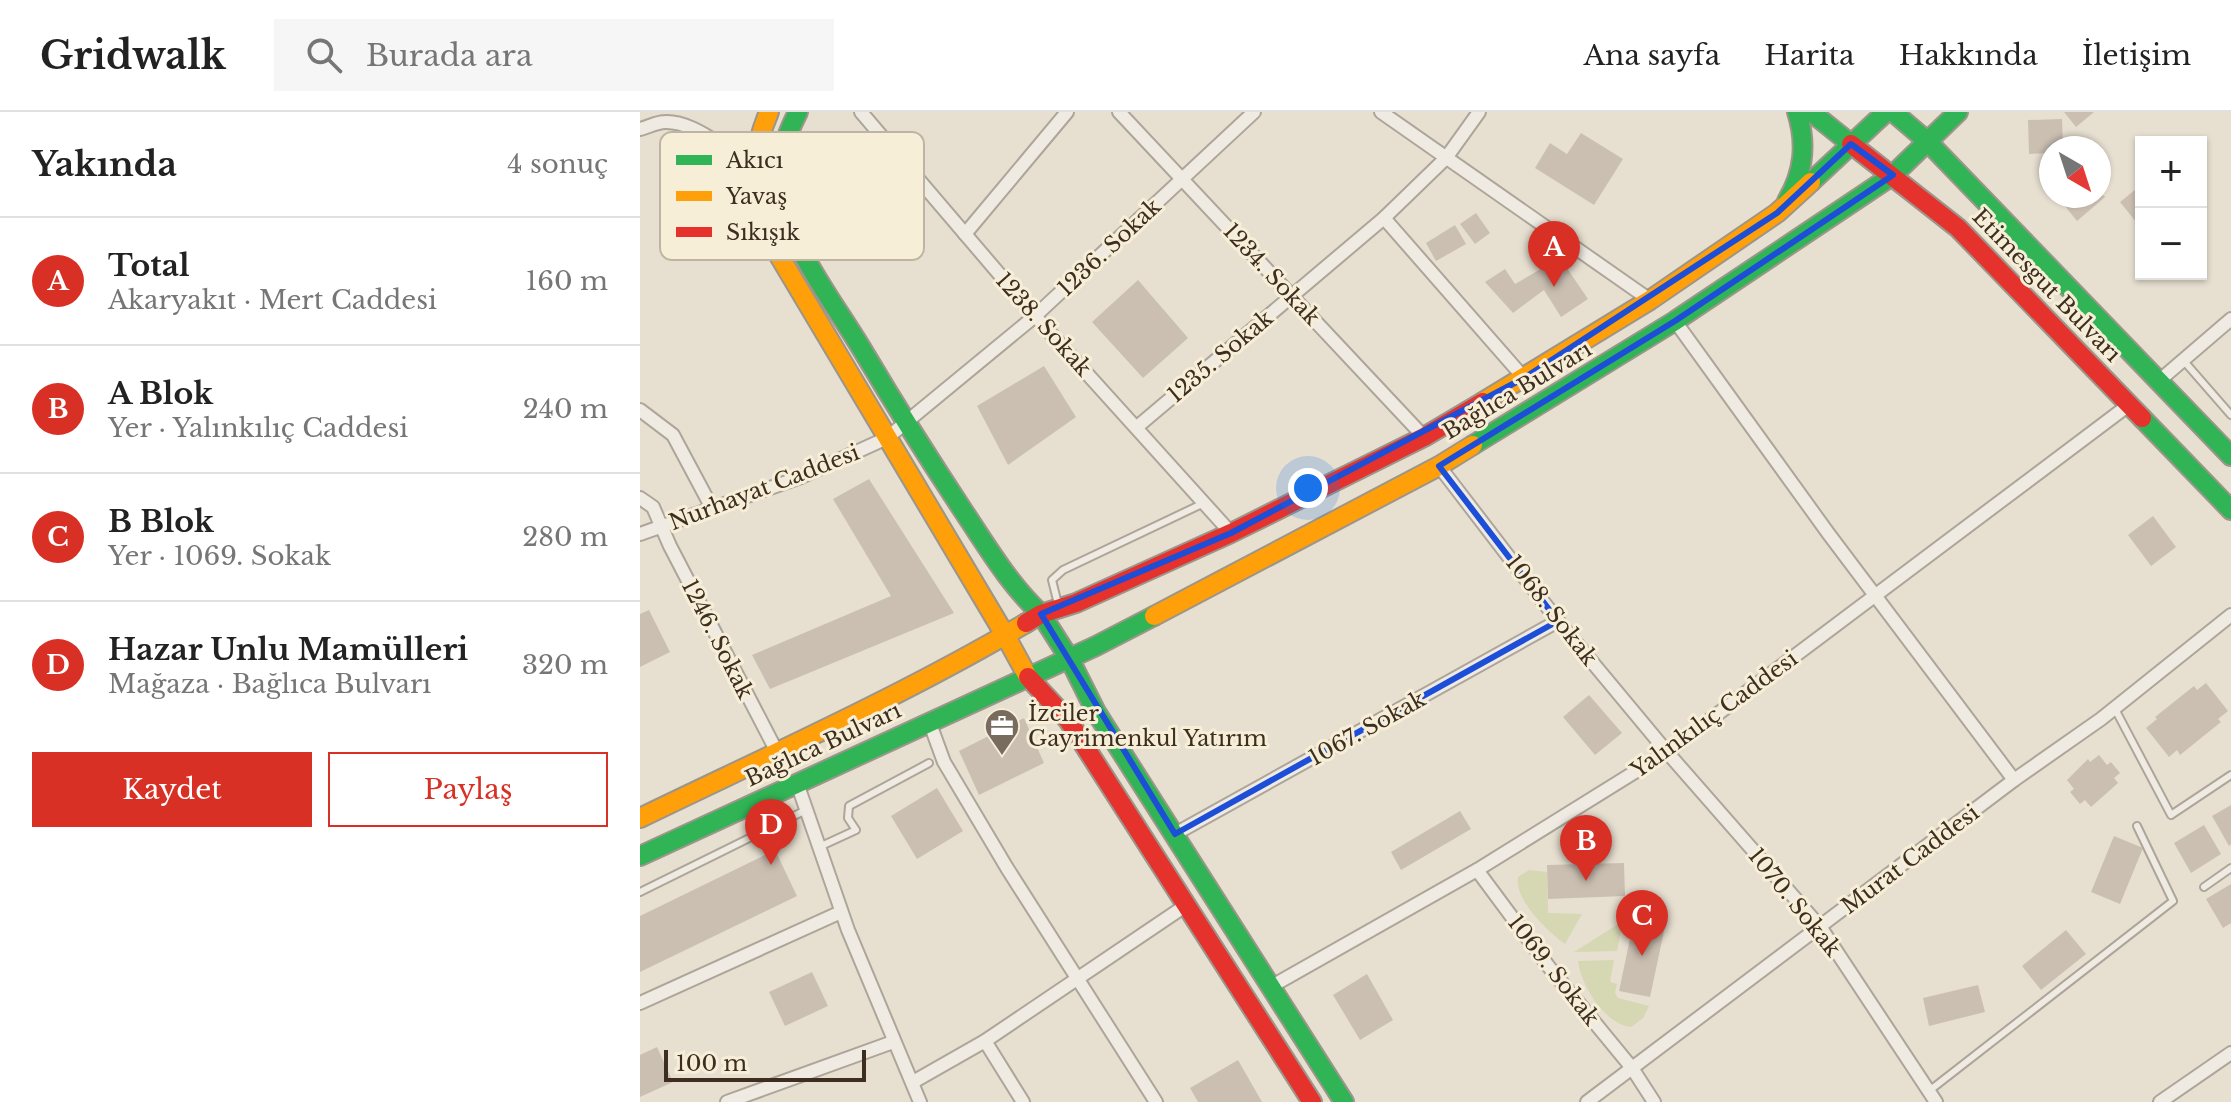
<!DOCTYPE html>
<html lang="tr">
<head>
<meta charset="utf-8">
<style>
	body { margin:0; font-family:"Libre Baskerville",serif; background:#f6f6f6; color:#222 }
	.controls { position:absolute; right:24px; top:24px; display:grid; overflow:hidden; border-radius:0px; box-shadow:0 2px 6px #0004 }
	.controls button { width:72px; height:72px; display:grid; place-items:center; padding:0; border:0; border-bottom:2px solid #e0e0e0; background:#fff; color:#222; font:40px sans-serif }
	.compass { position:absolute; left:1399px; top:24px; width:72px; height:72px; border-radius:50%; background:#fff; box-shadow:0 2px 6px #0004; rotate:141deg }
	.scale { position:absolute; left:24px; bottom:20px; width:202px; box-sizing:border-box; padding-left:8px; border:4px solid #3d2e20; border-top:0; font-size:22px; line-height:28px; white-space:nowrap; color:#3d2e20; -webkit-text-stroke:6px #f7eed8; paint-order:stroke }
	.you { position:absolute; left:668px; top:376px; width:28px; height:28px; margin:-20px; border:6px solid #fff; border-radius:50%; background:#1a73e8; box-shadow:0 0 0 12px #1a73e833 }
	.badge { display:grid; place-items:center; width:52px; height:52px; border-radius:50%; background:#d93025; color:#fff; font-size:26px; font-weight:700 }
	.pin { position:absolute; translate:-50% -66px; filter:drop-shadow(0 2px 4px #0008) }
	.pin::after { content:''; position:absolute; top:42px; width:28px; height:24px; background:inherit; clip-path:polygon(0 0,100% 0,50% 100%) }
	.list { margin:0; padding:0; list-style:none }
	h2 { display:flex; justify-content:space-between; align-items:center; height:104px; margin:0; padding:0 32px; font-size:34px }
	h2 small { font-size:26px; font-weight:400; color:#767676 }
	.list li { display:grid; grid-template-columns:52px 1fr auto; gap:24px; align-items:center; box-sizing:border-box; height:128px; padding:0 32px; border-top:2px solid #e0e0e0 }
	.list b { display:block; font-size:30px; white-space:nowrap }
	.list p { margin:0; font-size:26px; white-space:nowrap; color:#767676 }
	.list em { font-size:26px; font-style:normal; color:#767676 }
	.actions { display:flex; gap:16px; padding:24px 32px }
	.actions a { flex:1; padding:18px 0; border:2px solid #d93025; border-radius:0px; text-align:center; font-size:28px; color:#d93025 }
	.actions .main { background:#d93025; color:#fff }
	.icon { flex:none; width:44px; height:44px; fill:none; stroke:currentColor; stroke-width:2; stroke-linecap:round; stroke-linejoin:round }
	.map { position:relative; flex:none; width:1591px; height:990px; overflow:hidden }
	header { display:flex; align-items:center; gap:48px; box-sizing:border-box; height:112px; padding:0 40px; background:#fff; border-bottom:2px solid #e0e0e0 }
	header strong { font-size:38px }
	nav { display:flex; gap:44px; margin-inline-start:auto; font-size:28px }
	.search { width:560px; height:72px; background:#f6f6f6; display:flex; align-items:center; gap:20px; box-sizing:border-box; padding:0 28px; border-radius:0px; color:#767676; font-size:30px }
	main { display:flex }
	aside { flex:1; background:#fff }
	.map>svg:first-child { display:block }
</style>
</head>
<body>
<header>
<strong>Gridwalk</strong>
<div class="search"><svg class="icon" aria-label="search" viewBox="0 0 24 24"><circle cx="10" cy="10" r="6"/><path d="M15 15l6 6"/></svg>Burada ara</div>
<nav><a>Ana sayfa</a><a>Harita</a><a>Hakkında</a><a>İletişim</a></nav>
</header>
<main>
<aside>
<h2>Yakında<small>4 sonuç</small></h2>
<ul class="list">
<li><span class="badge">A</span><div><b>Total</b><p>Akaryakıt · Mert Caddesi</p></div><em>160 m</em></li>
<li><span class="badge">B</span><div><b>A Blok</b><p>Yer · Yalınkılıç Caddesi</p></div><em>240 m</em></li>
<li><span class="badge">C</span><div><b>B Blok</b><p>Yer · 1069. Sokak</p></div><em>280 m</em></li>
<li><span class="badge">D</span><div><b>Hazar Unlu Mamülleri</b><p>Mağaza · Bağlıca Bulvarı</p></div><em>320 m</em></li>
</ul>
<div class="actions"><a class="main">Kaydet</a><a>Paylaş</a></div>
</aside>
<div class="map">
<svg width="1591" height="990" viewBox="0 0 1591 990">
	<rect width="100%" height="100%" fill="#e7e0d1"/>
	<!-- green -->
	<g fill="#d6d7b3">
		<path d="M889 758 907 760 908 801 942 802 925 832C908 820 874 788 878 765Z"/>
		<polygon points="983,809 977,839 934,840"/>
		<path d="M974 848 970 870 977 872 975 881 978 886 1009 894 1003 906 991 915C964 912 941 873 938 849Z"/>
	</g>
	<!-- building -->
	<g fill="#cbbfb2">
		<polygon points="1424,0 1454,0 1436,15"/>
		<polygon points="1422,7 1423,36 1411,36 1411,41 1389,42 1388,8"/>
		<polygon points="941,21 983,47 954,93 895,56 910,31 927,42"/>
		<polygon points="1501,73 1501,116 1480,90"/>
		<polygon points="1459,78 1465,85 1437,109 1417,84 1459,84"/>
		<polygon points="836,101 850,121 835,132 820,112"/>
		<polygon points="815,113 826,132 796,149 786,131"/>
		<polygon points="920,146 948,187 921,205 904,178 873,201 845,170 865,157 875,172"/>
		<polygon points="498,168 548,226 503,266 452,210"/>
		<polygon points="404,254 436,305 368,353 337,294"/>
		<polygon points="229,367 314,501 130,577 112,543 251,484 193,387"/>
		<polygon points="1513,404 1536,435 1511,454 1488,423"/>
		<polygon points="9,498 30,540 0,555 0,502"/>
		<polygon points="1566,571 1588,599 1578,607 1581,610 1540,643 1537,638 1529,645 1506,616 1517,607 1515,605 1554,574 1557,578"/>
		<polygon points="949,583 982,621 955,643 923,605"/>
		<polygon points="384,606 404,651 339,683 319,639"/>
		<polygon points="1459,643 1467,653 1471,650 1480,661 1474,666 1478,671 1451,695 1445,688 1440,692 1430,680 1434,677 1427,668 1448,647 1450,650"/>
		<polygon points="297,676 323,719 277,747 251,704"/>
		<polygon points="1591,693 1591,732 1589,734 1572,704"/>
		<polygon points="820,699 831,717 761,758 751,740"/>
		<polygon points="1564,713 1581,742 1551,761 1534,731"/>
		<polygon points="1474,724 1503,736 1480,792 1451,780"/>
		<polygon points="135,738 157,784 0,860 0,804"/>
		<polygon points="984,751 985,784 908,787 907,753"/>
		<polygon points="1591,772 1591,811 1583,816 1566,787"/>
		<polygon points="995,803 1026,810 1010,885 979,879"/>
		<polygon points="1426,818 1446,842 1401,878 1382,854"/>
		<polygon points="172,860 188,894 145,914 129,880"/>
		<polygon points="727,862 753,908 720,928 693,883"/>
		<polygon points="1338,873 1345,900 1289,914 1283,886"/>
		<polygon points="17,935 33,970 0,985 0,943"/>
		<polygon points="598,948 622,990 558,990 550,976"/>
	</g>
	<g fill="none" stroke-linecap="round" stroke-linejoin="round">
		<!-- lane casing -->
		<g stroke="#ada599" stroke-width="10">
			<g id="lane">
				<polyline points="1543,248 1591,303"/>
				<polyline points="418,492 412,468 423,458 564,391"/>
				<polyline points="1475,597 1531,703 1591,663"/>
				<polyline points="179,735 216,718 208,706 209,694 289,651"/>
				<polyline points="1564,775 1591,756"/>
				<polyline points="0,780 166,698"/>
				<polyline points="1289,979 1533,789 1497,714"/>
			</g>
		</g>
		<!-- street casing -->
		<g stroke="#ada599" stroke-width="16">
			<g id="street">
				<polyline points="221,0 395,204 591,421"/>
				<polyline points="479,0 784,325"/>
				<polyline points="741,0 1010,188"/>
				<path d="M0 17C8 15 17 10 25 10 56 9 85 40 113 50"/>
				<polyline points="744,106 884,266"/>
				<polyline points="325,122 427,0"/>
				<polyline points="1035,209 1188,421 1374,668"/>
				<polyline points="1520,268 1591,207"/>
				<polyline points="0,298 33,323 72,396"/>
				<polyline points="497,315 744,106 806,46 839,0"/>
				<polyline points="799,354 918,509 1027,640 1181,816 1296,990"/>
				<polyline points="0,386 13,395 30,434 137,640"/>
				<polyline points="0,422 161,365 247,326 395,204 614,0"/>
				<polyline points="289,609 304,650 367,756 516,990"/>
				<polyline points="157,671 208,818 280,990"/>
				<polyline points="535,722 918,509"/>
				<polyline points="837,758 909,855 992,956 1014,990"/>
				<polyline points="632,874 837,758 1027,640 1490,292"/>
				<polyline points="0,891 201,800"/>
				<polyline points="345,929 383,990"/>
				<polyline points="273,970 345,929 545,794"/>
				<polyline points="87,990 253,930"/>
				<polyline points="947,990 1374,668 1461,607 1591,503"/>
				<polyline points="1520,990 1591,941"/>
			</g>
		</g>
		<!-- fast casing -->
		<g stroke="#9c958a" stroke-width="22">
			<g id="fast">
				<path d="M158 0C146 24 136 49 140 76 150 137 192 187 223 239 255 293 289 347 324 400 348 436 369 472 401 502"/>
				<polyline points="1171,0 1211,32"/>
				<polyline points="1253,0 1287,29 1591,344"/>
				<polyline points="1171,70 1246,0"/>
				<path d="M1147 89C1164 60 1167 32 1157 0"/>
				<polyline points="1502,306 1591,398"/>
				<polyline points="833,333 1035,209 1253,63 1318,0"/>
				<polyline points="401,502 429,546"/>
				<polyline points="429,546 456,600 704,990"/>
				<polyline points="0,744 456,534 514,504"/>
			</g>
		</g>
		<!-- slow casing -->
		<g stroke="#9c958a" stroke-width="22">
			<g id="slow">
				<path d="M129 0C112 39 112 74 122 115L365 523"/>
				<polyline points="843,290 1010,188 1137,101 1171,70"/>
				<polyline points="514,504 799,354 833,333"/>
				<polyline points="365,523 388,565"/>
				<path d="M0 706C130 643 262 584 386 511"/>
			</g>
		</g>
		<!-- jam casing -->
		<g stroke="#9c958a" stroke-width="22">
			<g id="jam">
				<polyline points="1211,32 1318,116 1502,306"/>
				<polyline points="386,511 401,502 436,491 591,421 784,325 843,290"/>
				<polyline points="388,565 428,608 672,990"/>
			</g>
		</g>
		<!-- lane -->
		<use href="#lane" stroke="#efebe3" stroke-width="6"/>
		<!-- street -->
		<use href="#street" stroke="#efebe3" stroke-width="12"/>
		<!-- fast -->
		<use href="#fast" stroke="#30b455" stroke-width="18"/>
		<!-- slow -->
		<use href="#slow" stroke="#ff9f0a" stroke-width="18"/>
		<!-- jam -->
		<use href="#jam" stroke="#e5322d" stroke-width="18"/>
	</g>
	<!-- marked area -->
	<path fill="none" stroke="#1d4ed8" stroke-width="6" stroke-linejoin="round" d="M1211 32 1253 63 1035 209 799 354 918 509 535 722 401 502 591 421 884 266 1137 101Z"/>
	<!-- icons -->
	<defs>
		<g id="office-pin" transform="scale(1.8)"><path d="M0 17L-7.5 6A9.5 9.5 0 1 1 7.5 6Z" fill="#786c5e" stroke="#f7eed8"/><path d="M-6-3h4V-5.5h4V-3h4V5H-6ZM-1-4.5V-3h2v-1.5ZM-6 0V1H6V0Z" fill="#fff"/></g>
	</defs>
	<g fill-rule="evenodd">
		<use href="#office-pin" x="362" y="614"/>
	</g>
	<g text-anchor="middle" stroke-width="6" stroke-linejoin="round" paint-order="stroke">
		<!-- street labels -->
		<g font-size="22" fill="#3d2e20" stroke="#f7eed8">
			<text transform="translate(469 135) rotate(-43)" y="8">1236. Sokak</text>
			<text transform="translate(632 162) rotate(47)" y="8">1234. Sokak</text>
			<text transform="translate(1407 173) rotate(46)" y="8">Etimesgut Bulvarı</text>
			<text transform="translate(404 212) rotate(48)" y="8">1238. Sokak</text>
			<text transform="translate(580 244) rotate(-40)" y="8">1235. Sokak</text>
			<text transform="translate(877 278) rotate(-31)" y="8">Bağlıca Bulvarı</text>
			<text transform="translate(124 375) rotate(-21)" y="8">Nurhayat Caddesi</text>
			<text transform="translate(912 498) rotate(52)" y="8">1068. Sokak</text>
			<text transform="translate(78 527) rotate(63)" y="8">1246. Sokak</text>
			<text transform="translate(1074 602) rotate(-36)" y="8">Yalınkılıç Caddesi</text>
			<text transform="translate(727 616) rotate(-29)" y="8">1067. Sokak</text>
			<text transform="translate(183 632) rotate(-25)" y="8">Bağlıca Bulvarı</text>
			<text transform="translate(1270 747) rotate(-37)" y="8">Murat Caddesi</text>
			<text transform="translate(1155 790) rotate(51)" y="8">1070. Sokak</text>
			<text transform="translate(914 858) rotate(52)" y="8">1069. Sokak</text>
		</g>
		<!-- poi labels -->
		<g font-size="22" fill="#3d2e20" stroke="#f7eed8" text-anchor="start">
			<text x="388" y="609">İzciler<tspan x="388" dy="25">Gayrimenkul Yatırım</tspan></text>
		</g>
	</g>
	<!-- legend -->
	<rect x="20" y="20" width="264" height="128" rx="12" fill="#f7eed8" stroke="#bfb4a1" stroke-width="2"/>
	<rect x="36" y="43" width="36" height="10" fill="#30b455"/>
	<rect x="36" y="79" width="36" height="10" fill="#ff9f0a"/>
	<rect x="36" y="115" width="36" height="10" fill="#e5322d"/>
	<g font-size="22" fill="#3d2e20">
		<text x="86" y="56">Akıcı</text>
		<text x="86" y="92">Yavaş</text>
		<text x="86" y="128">Sıkışık</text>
	</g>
</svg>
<div class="controls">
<button>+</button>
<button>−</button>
</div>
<svg class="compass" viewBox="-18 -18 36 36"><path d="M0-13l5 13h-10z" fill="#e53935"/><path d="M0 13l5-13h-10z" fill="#767676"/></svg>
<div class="scale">100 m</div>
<div class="you"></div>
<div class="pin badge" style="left:914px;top:175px">A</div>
<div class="pin badge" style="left:946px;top:769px">B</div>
<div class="pin badge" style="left:1002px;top:844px">C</div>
<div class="pin badge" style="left:131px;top:753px">D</div>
</div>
</main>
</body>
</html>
